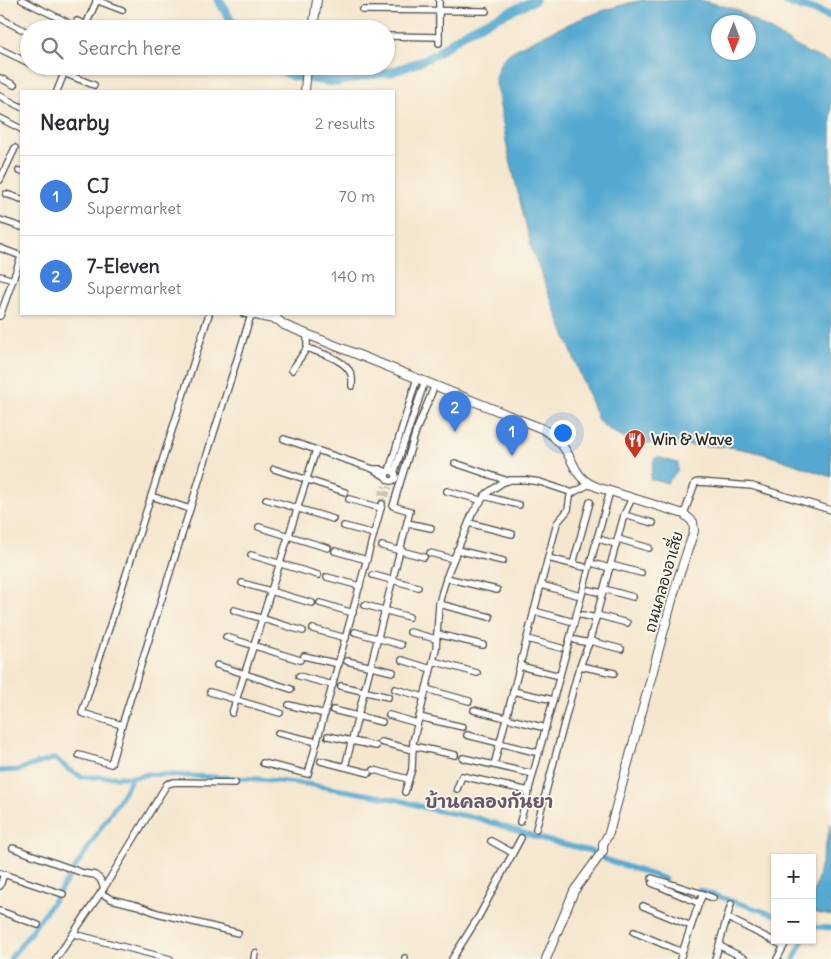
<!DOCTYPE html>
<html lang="en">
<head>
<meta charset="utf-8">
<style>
	body { margin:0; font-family:Delius,"Playpen Sans Thai",sans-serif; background:#f7f7f7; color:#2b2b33 }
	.controls { position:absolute; right:15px; bottom:15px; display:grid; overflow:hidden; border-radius:0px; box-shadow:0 1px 4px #0004 }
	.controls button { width:45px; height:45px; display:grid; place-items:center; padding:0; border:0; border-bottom:1px solid #e1e1e2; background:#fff; color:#2b2b33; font:25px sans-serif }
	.compass { position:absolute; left:711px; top:15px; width:45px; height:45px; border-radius:50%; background:#fff; box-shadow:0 1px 4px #0004; rotate:181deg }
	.you { position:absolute; left:562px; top:432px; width:18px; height:18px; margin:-12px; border:4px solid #fff; border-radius:50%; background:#1a73e8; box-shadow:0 0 0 8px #1a73e833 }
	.badge { display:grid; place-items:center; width:32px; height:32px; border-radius:50%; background:#ea580c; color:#fff; font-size:16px; font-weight:700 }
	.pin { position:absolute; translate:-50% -41px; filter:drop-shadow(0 1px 2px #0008) }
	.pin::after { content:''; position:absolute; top:26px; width:18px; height:15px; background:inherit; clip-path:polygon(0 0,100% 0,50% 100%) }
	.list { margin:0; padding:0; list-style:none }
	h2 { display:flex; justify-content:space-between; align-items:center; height:65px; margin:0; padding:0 20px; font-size:21px }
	h2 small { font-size:16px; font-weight:400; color:#7c7c81 }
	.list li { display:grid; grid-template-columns:32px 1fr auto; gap:15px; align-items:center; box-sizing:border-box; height:80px; padding:0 20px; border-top:1px solid #e1e1e2 }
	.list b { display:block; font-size:19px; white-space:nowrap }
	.list p { margin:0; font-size:16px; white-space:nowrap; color:#7c7c81 }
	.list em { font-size:16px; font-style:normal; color:#7c7c81 }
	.icon { flex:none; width:28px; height:28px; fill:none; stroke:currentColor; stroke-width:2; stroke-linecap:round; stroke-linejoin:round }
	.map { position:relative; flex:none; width:831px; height:959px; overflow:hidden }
	.search { position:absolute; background:#fff; box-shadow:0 1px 4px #0004; left:20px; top:20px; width:375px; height:55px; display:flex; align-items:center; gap:12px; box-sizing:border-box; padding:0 18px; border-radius:28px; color:#7c7c81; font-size:19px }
	.panel { position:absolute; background:#fff; box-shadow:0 1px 4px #0004; left:20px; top:90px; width:375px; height:225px; border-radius:0px }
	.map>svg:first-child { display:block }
</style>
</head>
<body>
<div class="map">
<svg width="831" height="959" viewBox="0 0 831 959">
	<rect width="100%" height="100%" fill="#fbf7ec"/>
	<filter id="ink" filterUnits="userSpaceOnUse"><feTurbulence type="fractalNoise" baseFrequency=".02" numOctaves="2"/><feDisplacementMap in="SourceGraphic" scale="10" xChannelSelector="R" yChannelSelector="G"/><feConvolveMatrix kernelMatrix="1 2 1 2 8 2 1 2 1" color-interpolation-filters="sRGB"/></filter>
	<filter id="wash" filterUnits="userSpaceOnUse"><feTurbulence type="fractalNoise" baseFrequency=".0096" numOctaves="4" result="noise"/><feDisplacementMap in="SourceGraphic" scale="20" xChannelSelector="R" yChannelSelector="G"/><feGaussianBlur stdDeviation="1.12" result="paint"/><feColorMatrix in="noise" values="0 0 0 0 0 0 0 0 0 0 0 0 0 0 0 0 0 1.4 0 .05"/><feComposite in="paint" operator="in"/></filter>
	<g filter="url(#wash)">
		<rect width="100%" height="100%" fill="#f5e7cf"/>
		<!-- water -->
		<g fill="#54a9d0" stroke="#406a7e" fill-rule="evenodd">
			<path d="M644 0H700L735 9 806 52 831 62V477C800 467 769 453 736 448 693 441 631 456 598 420L532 250 508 152 495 78C497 71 499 63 505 57 511 51 520 47 528 43 561 26 608 6 644 0ZM718 22H748V52H718Z"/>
			<polygon points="657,457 678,463 677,472 667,483 650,479 654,459"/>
			<polygon points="831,823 831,916 812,912 812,900"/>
		</g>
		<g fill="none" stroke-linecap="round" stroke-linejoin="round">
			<!-- canal -->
			<g stroke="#54a9d0" stroke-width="5">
				<polyline points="0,771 18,770 52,759 56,759 69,770 82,777 137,777 148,774 258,779 307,784 399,800 433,810 477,818 546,840 591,851 607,860 665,879"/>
				<polyline points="699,890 775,915"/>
				<polyline points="812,927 831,928"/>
				<path d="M10 959C44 917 73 872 102 826 112 810 124 795 132 777"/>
				<polyline points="794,959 803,940"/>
			</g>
			<!-- river -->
			<g stroke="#54a9d0" stroke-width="9">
				<polyline points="219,0 229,18 239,29"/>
				<path d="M785 0C800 8 816 9 831 17"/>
				<polyline points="274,66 292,76 336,82 369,75 391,72 417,63 436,54 463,34 482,24 535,0"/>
			</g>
		</g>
	</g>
	<g filter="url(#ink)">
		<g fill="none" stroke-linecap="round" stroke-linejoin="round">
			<!-- street-tunnel -->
			<g stroke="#cdc1ae" stroke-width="5.5" stroke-dasharray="5.5 3" stroke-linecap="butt">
				<polyline points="382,504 390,487"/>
				<polyline points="382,504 381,495 384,486"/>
			</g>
			<!-- street casing -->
			<g stroke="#494744" stroke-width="8">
				<g id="street">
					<polyline points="22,0 67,22"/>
					<polyline points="96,0 122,10"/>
					<polyline points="363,10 486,11"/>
					<polyline points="0,18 29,33"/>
					<polyline points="77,21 97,29"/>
					<polyline points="84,29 97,0"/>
					<polyline points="386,36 439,37"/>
					<polyline points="439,43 439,0"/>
					<polyline points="0,49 29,63"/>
					<polyline points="36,66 45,71"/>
					<polyline points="56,70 94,85"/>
					<polyline points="0,78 14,85"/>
					<polyline points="57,91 67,66"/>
					<polyline points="0,96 21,107"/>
					<polyline points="0,118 21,129"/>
					<polyline points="19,171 21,171"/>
					<polyline points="0,180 15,148"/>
					<polyline points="6,194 21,199"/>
					<polyline points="0,220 21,227"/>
					<polyline points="0,248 21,256"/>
					<polyline points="0,276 13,280"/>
					<path d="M244 314C257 316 267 320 280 321"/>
					<polyline points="0,316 21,257"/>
					<polyline points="260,316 271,314"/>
					<path d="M307 334V348C320 353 345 359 351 374 353 378 352 382 352 386"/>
					<polyline points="292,370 307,348"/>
					<polyline points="284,439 373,469 380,469 387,472"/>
					<polyline points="455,463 508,481"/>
					<polyline points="274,469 345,492"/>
					<polyline points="373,469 386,477"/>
					<polyline points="389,471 417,378"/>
					<circle cx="391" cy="476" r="5"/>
					<polyline points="394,473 425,381"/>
					<polyline points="447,491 480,500"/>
					<polyline points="151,496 190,509"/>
					<polyline points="484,496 519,505"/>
					<polyline points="266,499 333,519"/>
					<polyline points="349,499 381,508"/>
					<polyline points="684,514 695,483 699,482 752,486 831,510"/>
					<polyline points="624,515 653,523"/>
					<polyline points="407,523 431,528"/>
					<polyline points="469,523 512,534"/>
					<polyline points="344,526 374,534"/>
					<polyline points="259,527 328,548"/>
					<polyline points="618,539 649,548"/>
					<polyline points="602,540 616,544"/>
					<polyline points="382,546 424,557"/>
					<polyline points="457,550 503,561"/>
					<polyline points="335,551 367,560"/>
					<polyline points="430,553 453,559"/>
					<polyline points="251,555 318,575"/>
					<polyline points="548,558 584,567"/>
					<polyline points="573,564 590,502"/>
					<polyline points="595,564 610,568"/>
					<polyline points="611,565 641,573"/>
					<polyline points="373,575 418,587"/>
					<polyline points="327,577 360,586"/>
					<polyline points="446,578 497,590"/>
					<polyline points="242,583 312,603"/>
					<polyline points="541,585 577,595"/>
					<polyline points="604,589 633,597"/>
					<polyline points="589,590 603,593"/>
					<polyline points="320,603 353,613"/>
					<polyline points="439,604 490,617"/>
					<polyline points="365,605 409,617"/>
					<polyline points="234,610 303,631"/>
					<polyline points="534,611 570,621"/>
					<polyline points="582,615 596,618"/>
					<polyline points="597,615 627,623"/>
					<polyline points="313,629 346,638"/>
					<polyline points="355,632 401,645"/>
					<polyline points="410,632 436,639"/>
					<polyline points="437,634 483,645"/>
					<polyline points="226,637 300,660"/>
					<polyline points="527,639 561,648"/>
					<polyline points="575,640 589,643"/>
					<polyline points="590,641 621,649"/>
					<polyline points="304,656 339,664"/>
					<polyline points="402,660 431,669"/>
					<polyline points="347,661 393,672"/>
					<polyline points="433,661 477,673"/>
					<polyline points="217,665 291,689"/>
					<polyline points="520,666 556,675"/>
					<polyline points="580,666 614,673"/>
					<polyline points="299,676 333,685"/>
					<polyline points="341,686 388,697"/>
					<polyline points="395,689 424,697"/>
					<polyline points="426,689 469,701"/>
					<polyline points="513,691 549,699"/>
					<polyline points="210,692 280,713"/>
					<polyline points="289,705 325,714"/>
					<polyline points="333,710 382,722"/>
					<polyline points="474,710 542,727"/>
					<polyline points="232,713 316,450"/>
					<polyline points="389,715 417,723"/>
					<polyline points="419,717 463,727"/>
					<polyline points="122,725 82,713 209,314"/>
					<polyline points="278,733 317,742"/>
					<polyline points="467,735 535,752"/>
					<polyline points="328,736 376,746"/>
					<polyline points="381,742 413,750"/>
					<polyline points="413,746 455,755"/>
					<polyline points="79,755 111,764 122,725 251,315"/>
					<polyline points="463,758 529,773"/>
					<polyline points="321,761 369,773"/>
					<polyline points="263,763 308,774 382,504"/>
					<polyline points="494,765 557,523 568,510 570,496 572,493 590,484"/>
					<polyline points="345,767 410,511 393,506 416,431 435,385"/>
					<polyline points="374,770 408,779"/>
					<polyline points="457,789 462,776 529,791"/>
					<polyline points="405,792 412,769 413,742 436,649 439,604 442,592 448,573 473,512 487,493 502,483 510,480 526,480 540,482 573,493"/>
					<polyline points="520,822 610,491"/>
					<polyline points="536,829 578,671 589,643 624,515 632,498"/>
					<polyline points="491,841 513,853"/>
					<polyline points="13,848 83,873 95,875 100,879 104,888"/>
					<polyline points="0,873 63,894"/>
					<polyline points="652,878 703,894"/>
					<polyline points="652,883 699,903 680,959"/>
					<polyline points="0,886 4,874"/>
					<polyline points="101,893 111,899 139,906 157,913 238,933"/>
					<polyline points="699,903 703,894 713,898"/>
					<polyline points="643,906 691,926"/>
					<polyline points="0,911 38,925"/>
					<polyline points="728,918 784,946"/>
					<polyline points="634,932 682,952"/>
					<polyline points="74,934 170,959"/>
					<polyline points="720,946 746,959"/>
					<polyline points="56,959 104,888 167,784 175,782 235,783"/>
					<polyline points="254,959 255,953"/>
					<polyline points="405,959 405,958"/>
					<polyline points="452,959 479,916 521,838"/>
					<polyline points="715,959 731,904"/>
					<polyline points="777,959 787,940"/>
				</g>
			</g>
			<!-- secondary casing -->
			<g stroke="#494744" stroke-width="10">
				<g id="secondary">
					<polyline points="313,29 317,0"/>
					<polyline points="305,91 307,66"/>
					<path d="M275 314 277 319 284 325 543 429C551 434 558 439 564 448 576 465 575 479 597 487L684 514 693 522 694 531 677 582 609 833 603 844V851L574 891 546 959"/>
				</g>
			</g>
			<!-- street -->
			<use href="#street" stroke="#fff" stroke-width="5.5"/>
			<!-- secondary -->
			<use href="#secondary" stroke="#fff" stroke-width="8"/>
		</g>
	</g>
	<!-- icons -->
	<defs>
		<g id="restaurant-pin" transform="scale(1.125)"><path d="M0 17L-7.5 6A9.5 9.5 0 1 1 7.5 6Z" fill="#c8321e" stroke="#fbf7ec"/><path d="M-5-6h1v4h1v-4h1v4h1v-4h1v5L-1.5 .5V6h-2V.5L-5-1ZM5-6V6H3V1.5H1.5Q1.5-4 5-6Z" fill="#fff"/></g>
	</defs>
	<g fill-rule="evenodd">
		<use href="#restaurant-pin" x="635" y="440"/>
	</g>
	<g text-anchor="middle" stroke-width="4" stroke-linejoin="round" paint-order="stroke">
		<!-- poi labels -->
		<g font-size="15" font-weight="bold" fill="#2b2b2b" stroke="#fbf7ec" text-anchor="start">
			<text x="651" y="445">Win &amp; Wave</text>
		</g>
		<!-- street labels -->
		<g font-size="15" fill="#2b2b2b" stroke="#fbf7ec">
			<text transform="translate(664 582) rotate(-74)" y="5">ถนนคลองอาเสี่ย</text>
		</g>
		<!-- quarter labels -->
		<g font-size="18" font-weight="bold" fill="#6a586a" stroke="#fbf7ec">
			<text x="489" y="808">บ้านคลองกันยา</text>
		</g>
	</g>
</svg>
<div class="controls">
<button>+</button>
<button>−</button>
</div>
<svg class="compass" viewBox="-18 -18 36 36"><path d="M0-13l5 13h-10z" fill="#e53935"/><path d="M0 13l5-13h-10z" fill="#7c7c81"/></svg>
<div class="you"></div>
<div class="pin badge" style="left:512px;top:456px;background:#3f7fe0">1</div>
<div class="pin badge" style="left:455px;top:432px;background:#3f7fe0">2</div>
<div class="search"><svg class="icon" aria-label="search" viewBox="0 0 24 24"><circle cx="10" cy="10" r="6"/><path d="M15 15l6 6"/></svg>Search here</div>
<section class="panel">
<h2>Nearby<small>2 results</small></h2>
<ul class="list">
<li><span class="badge" style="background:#3f7fe0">1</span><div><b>CJ</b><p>Supermarket</p></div><em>70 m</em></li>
<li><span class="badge" style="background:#3f7fe0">2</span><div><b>7-Eleven</b><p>Supermarket</p></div><em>140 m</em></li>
</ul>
</section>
</div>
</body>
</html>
